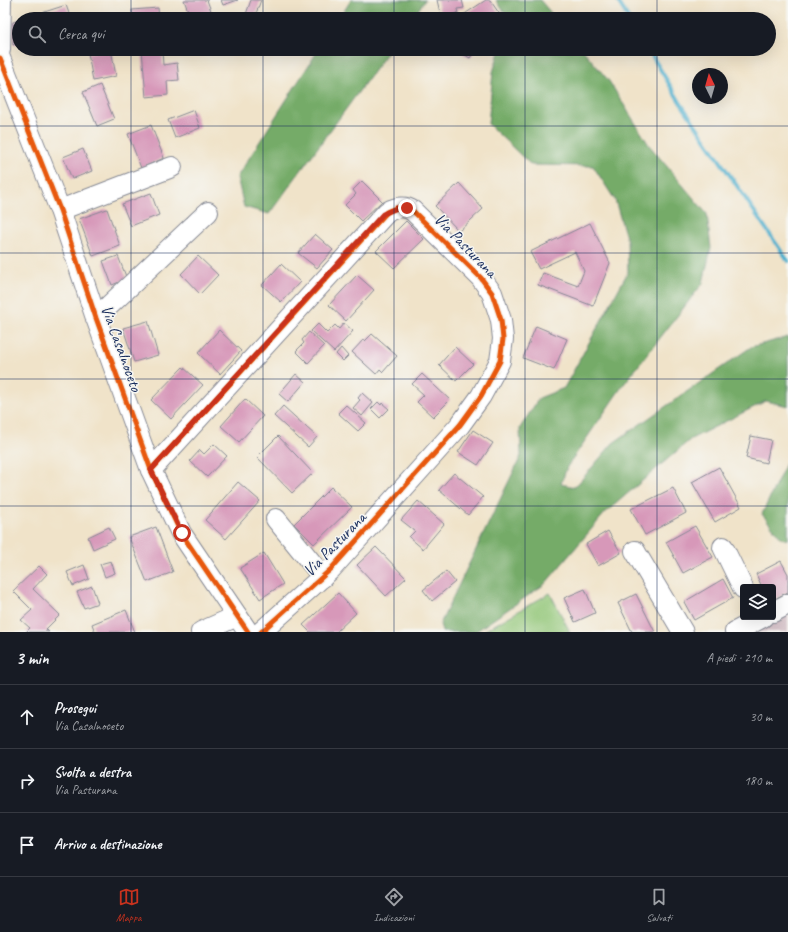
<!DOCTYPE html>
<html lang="it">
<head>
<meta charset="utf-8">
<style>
	body { margin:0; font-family:Caveat,sans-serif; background:#242831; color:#f1f3f6 }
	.controls { position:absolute; right:12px; bottom:12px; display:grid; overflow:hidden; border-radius:4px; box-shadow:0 4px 16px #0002 }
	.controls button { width:36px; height:36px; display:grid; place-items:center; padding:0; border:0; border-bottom:1px solid #363941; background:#171b24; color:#f1f3f6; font:20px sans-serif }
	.compass { position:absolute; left:692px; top:68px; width:36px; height:36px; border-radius:50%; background:#171b24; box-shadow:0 4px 16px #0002; rotate:355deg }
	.stop { position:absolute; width:12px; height:12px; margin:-9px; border:3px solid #c8321e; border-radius:50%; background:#fff }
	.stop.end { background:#c8321e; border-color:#fff; box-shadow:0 1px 4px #0008 }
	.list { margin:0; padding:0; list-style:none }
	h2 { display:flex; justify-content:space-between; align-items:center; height:52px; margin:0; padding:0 16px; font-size:17px }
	h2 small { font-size:13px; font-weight:400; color:#9ea1a6 }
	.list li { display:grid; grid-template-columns:26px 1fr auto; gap:12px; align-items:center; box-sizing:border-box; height:64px; padding:0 16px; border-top:1px solid #363941 }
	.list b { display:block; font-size:15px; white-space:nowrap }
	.list p { margin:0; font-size:13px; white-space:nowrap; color:#9ea1a6 }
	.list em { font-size:13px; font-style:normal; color:#9ea1a6 }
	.icon { flex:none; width:22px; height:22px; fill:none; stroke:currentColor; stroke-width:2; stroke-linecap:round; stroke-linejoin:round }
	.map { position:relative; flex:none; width:788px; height:632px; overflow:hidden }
	.search { position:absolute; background:#171b24; box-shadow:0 4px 16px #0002; left:12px; right:12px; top:12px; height:44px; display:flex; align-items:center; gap:10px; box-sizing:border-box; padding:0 14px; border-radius:22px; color:#9ea1a6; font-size:15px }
	.sheet { height:244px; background:#171b24 }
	nav { display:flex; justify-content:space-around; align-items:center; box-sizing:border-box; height:56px; border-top:1px solid #363941; background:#171b24; font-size:11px; color:#9ea1a6 }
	nav a { display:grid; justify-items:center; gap:2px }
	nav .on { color:#c8321e }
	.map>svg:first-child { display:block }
</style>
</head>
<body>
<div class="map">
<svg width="788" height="632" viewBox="0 0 788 632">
	<rect width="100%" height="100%" fill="#f6f6f2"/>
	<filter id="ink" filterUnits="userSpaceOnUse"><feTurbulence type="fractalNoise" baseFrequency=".025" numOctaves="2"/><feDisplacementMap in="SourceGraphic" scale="8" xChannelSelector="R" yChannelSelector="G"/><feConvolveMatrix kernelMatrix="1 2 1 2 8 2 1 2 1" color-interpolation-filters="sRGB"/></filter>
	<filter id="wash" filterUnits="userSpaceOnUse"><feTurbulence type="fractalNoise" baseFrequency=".012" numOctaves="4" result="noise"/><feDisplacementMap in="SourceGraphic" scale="16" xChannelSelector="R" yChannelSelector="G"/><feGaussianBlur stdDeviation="0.9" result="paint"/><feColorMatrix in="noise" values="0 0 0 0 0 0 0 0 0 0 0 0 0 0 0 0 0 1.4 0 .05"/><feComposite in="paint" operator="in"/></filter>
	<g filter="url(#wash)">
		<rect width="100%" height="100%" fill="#f0e3c9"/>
		<!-- industrial -->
		<polygon fill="#d2bdc5" points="788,614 788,632 756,632"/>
		<!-- green -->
		<polygon fill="#92c677" stroke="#567a6a" points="550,593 570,632 482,632"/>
		<!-- forest -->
		<g fill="#75ab68" stroke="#486d63">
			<polygon points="351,0 425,0 412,19 339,19"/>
			<polygon points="496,0 540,0 556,19 509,19"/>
			<polygon points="319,49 390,49 269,214 244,207 237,177"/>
			<polygon points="500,49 582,49 609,81 649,145 707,214 711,248 703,283 621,388 567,467 561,484 575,487 613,443 751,347 788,337 788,406 766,401 691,439 605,513 545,584 475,632 442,632 440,624 521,456 520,428 539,398 564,388 628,272 627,241 615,200 593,166 531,165 488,124 493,72"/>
			<polygon points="788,459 788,540 781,538 762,514"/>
		</g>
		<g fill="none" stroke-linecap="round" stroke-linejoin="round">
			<!-- stream -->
			<g stroke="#50b0ce" stroke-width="4">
				<polyline points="617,0 629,19"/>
				<polyline points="648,49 680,102 788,261"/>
			</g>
		</g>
		<g id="blocks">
			<!-- building -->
			<g fill="#d798b9">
				<polygon points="184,0 207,0 214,19 191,19"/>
				<polygon points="221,0 238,0 223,5"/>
				<polygon points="251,0 261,0 254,19 245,17"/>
				<polygon points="437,0 462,0 464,8 457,9 458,13 441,17"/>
				<polygon points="486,0 490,0 503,19 466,19 463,15"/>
				<polygon points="66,5 71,19 23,19"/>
				<polygon points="158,8 159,19 133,19 132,10"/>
				<polygon points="19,20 19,43 13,45 13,22"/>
				<polygon points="111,49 116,76 93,81 88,53"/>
				<polygon points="136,49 162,49 163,65 177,63 179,80 167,81 168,95 146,97 142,50 136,51"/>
				<polygon points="455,49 476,49 470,58"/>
				<polygon points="100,85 114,119 97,126 83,92"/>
				<polygon points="194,110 200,128 175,138 168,120"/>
				<polygon points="151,125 164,158 141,168 128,134"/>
				<polygon points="83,149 92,171 72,179 63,157"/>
				<polygon points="362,181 382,201 361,221 345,205 356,194 353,190"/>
				<polygon points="459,183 483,209 459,231 435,206"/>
				<polygon points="151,193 159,215 131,226 122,204"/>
				<polygon points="107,209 120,246 93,256 79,219"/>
				<polygon points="406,221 424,239 394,268 376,251"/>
				<polygon points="590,223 610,263 593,306 538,285 543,273 578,286 584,271 575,252 539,269 530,252"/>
				<polygon points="315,234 333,250 317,268 298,253"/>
				<polygon points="118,256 127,279 112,285 103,261"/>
				<polygon points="198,256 218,275 200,294 181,274"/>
				<polygon points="281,264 300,282 281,302 262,285"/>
				<polygon points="357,275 374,290 346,321 329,305"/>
				<polygon points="148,321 158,355 134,362 123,328"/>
				<polygon points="344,323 353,331 334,352 311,331 318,324 327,333 335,325 339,329"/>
				<polygon points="536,326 567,339 554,370 523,358"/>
				<polygon points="219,330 241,351 220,374 198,353"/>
				<polygon points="309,332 324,346 308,363 296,351 304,343 302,340"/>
				<polygon points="372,334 397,356 383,372 380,369 376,374 352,352 364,339 365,341"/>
				<polygon points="455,347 473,364 456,381 439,365"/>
				<polygon points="341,348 348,356 343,361 336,354"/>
				<polygon points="183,367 203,385 171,419 151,400"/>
				<polygon points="296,374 305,382 288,402 279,394"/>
				<polygon points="422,374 450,400 433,417 417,402 424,395 412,384"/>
				<polygon points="362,393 373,403 362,416 353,408 360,400 358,398"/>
				<polygon points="245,399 263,416 239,442 221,426"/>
				<polygon points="378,402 381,405 382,403 389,409 380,418 371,409"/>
				<polygon points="346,405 366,423 358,431 338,413"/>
				<polygon points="283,406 317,437 308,447 274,416"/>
				<polygon points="473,430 493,443 478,465 458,452"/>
				<polygon points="278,436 313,473 292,493 257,457"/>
				<polygon points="751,436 771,440 766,463 746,458"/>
				<polygon points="214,444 227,456 207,477 190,461 200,450 204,454"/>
				<polygon points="719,467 741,507 715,522 692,482"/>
				<polygon points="454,473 483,497 468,515 439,490"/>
				<polygon points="238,482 260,501 226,539 205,520"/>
				<polygon points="331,487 352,507 314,544 294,524"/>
				<polygon points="673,488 686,513 645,535 631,509"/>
				<polygon points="418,501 444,524 423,549 409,537 415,531 401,520"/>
				<polygon points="695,526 713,557 683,573 666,542"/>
				<polygon points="109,527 115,539 93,549 88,537"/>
				<polygon points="156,527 173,572 147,582 129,537"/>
				<polygon points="608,531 621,553 598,566 586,544"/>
				<polygon points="376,547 406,578 386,596 357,565"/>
				<polygon points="264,553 283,584 260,599 240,568"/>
				<polygon points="111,561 115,573 105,577 100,564"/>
				<polygon points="781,561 788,574 788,592 773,600 773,587 762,587 756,574"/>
				<polygon points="84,565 89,579 73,586 67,572"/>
				<polygon points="39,566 47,574 33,589 60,615 46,629 49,632 26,632 30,628 21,620 32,610 13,591"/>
				<polygon points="446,571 455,582 432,601 423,590"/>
				<polygon points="723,579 733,598 694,620 684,602"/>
				<polygon points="92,586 98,603 84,608 77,592"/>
				<polygon points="585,589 595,613 575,622 564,598"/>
				<polygon points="338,593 356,613 336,632 310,632 303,625"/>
				<polygon points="636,594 655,632 632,632 618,603"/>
				<polygon points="126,610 135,632 95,632 92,624"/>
			</g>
		</g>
	</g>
	<g filter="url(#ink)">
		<use href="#blocks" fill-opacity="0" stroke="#868994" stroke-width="1"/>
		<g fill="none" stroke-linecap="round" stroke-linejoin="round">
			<!-- minor casing -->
			<g stroke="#868994" stroke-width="22">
				<g id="minor">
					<polyline points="0,50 1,0"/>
					<polyline points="0,58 60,210 96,318 151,470 181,533 248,632"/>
					<polyline points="60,210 172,167"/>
					<polyline points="96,318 208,212"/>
					<path d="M151 470 387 212C396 207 404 205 413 211L481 278 492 293 501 320 503 339 500 361 481 396 460 425 331 569 261 632"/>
					<polyline points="276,519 323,577"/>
					<polyline points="723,547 743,588"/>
					<polyline points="635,551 683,632"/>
					<polyline points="773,612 788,604"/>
					<polyline points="201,632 237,616"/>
					<polyline points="735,632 763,617"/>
				</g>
			</g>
			<!-- minor -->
			<use href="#minor" stroke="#fff" stroke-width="20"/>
			<!-- cycleway casing -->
			<g stroke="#f6f6f2" stroke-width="8">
				<g id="cycleway">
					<polyline points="0,58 60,210 96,318 151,470 181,533 248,632"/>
					<path d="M151 470 387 212C396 207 404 205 413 211L481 278 492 293 501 320 503 339 500 361 481 396 460 425 331 569 261 632"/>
				</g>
			</g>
			<!-- cycleway -->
			<use href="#cycleway" stroke="#e8590c" stroke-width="5"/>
		</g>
	</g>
	<g fill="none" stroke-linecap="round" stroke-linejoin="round" filter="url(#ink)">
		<!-- route -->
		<polyline stroke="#c8321e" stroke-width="5" points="182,533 151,470 383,214 397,208 407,208"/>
	</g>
	<!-- grid -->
	<path fill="none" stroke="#1b2f5e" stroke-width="1" stroke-opacity="0.55" d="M131 0V19M263 0V19M394 0V19M525 0V19M657 0V19M131 49V632M263 49V632M394 49V632M525 49V632M657 49V632M0 126H788M0 253H788M0 379H788M0 506H788"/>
	<g text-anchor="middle" stroke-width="3" stroke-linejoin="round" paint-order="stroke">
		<!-- street labels -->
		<g font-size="17" fill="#1b2f5e" stroke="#f6f6f2">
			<text transform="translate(466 245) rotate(46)" y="6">Via Pasturana</text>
			<text transform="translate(122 348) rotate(70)" y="6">Via Casalnoceto</text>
			<text transform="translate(334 544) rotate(-46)" y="6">Via Pasturana</text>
		</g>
	</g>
</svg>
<div class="controls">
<button><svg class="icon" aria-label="layers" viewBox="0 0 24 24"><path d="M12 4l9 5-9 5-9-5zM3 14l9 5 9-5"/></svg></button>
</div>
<svg class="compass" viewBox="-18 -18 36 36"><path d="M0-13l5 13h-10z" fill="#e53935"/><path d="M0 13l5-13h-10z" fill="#9ea1a6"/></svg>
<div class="stop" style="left:182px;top:533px"></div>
<div class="stop end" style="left:407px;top:208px"></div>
<div class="search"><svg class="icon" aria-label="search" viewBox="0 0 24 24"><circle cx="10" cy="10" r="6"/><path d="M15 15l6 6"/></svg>Cerca qui</div>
</div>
<section class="sheet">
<h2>3 min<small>A piedi · 210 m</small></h2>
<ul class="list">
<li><svg class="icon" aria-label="ahead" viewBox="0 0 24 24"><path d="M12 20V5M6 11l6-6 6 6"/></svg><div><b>Prosegui</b><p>Via Casalnoceto</p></div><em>30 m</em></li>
<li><svg class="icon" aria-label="right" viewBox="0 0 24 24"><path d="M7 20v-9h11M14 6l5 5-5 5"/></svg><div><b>Svolta a destra</b><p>Via Pasturana</p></div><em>180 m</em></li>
<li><svg class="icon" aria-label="arrive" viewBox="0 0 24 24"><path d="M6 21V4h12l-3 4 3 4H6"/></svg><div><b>Arrivo a destinazione</b></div></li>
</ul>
</section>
<nav>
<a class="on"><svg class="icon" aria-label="map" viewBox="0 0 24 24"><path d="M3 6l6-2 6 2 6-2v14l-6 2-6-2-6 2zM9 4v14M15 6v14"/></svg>Mappa</a>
<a><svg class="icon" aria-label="directions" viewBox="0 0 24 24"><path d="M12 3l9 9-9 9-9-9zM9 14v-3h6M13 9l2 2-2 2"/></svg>Indicazioni</a>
<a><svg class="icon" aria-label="saved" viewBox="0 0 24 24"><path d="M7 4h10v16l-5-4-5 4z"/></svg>Salvati</a>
</nav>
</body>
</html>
